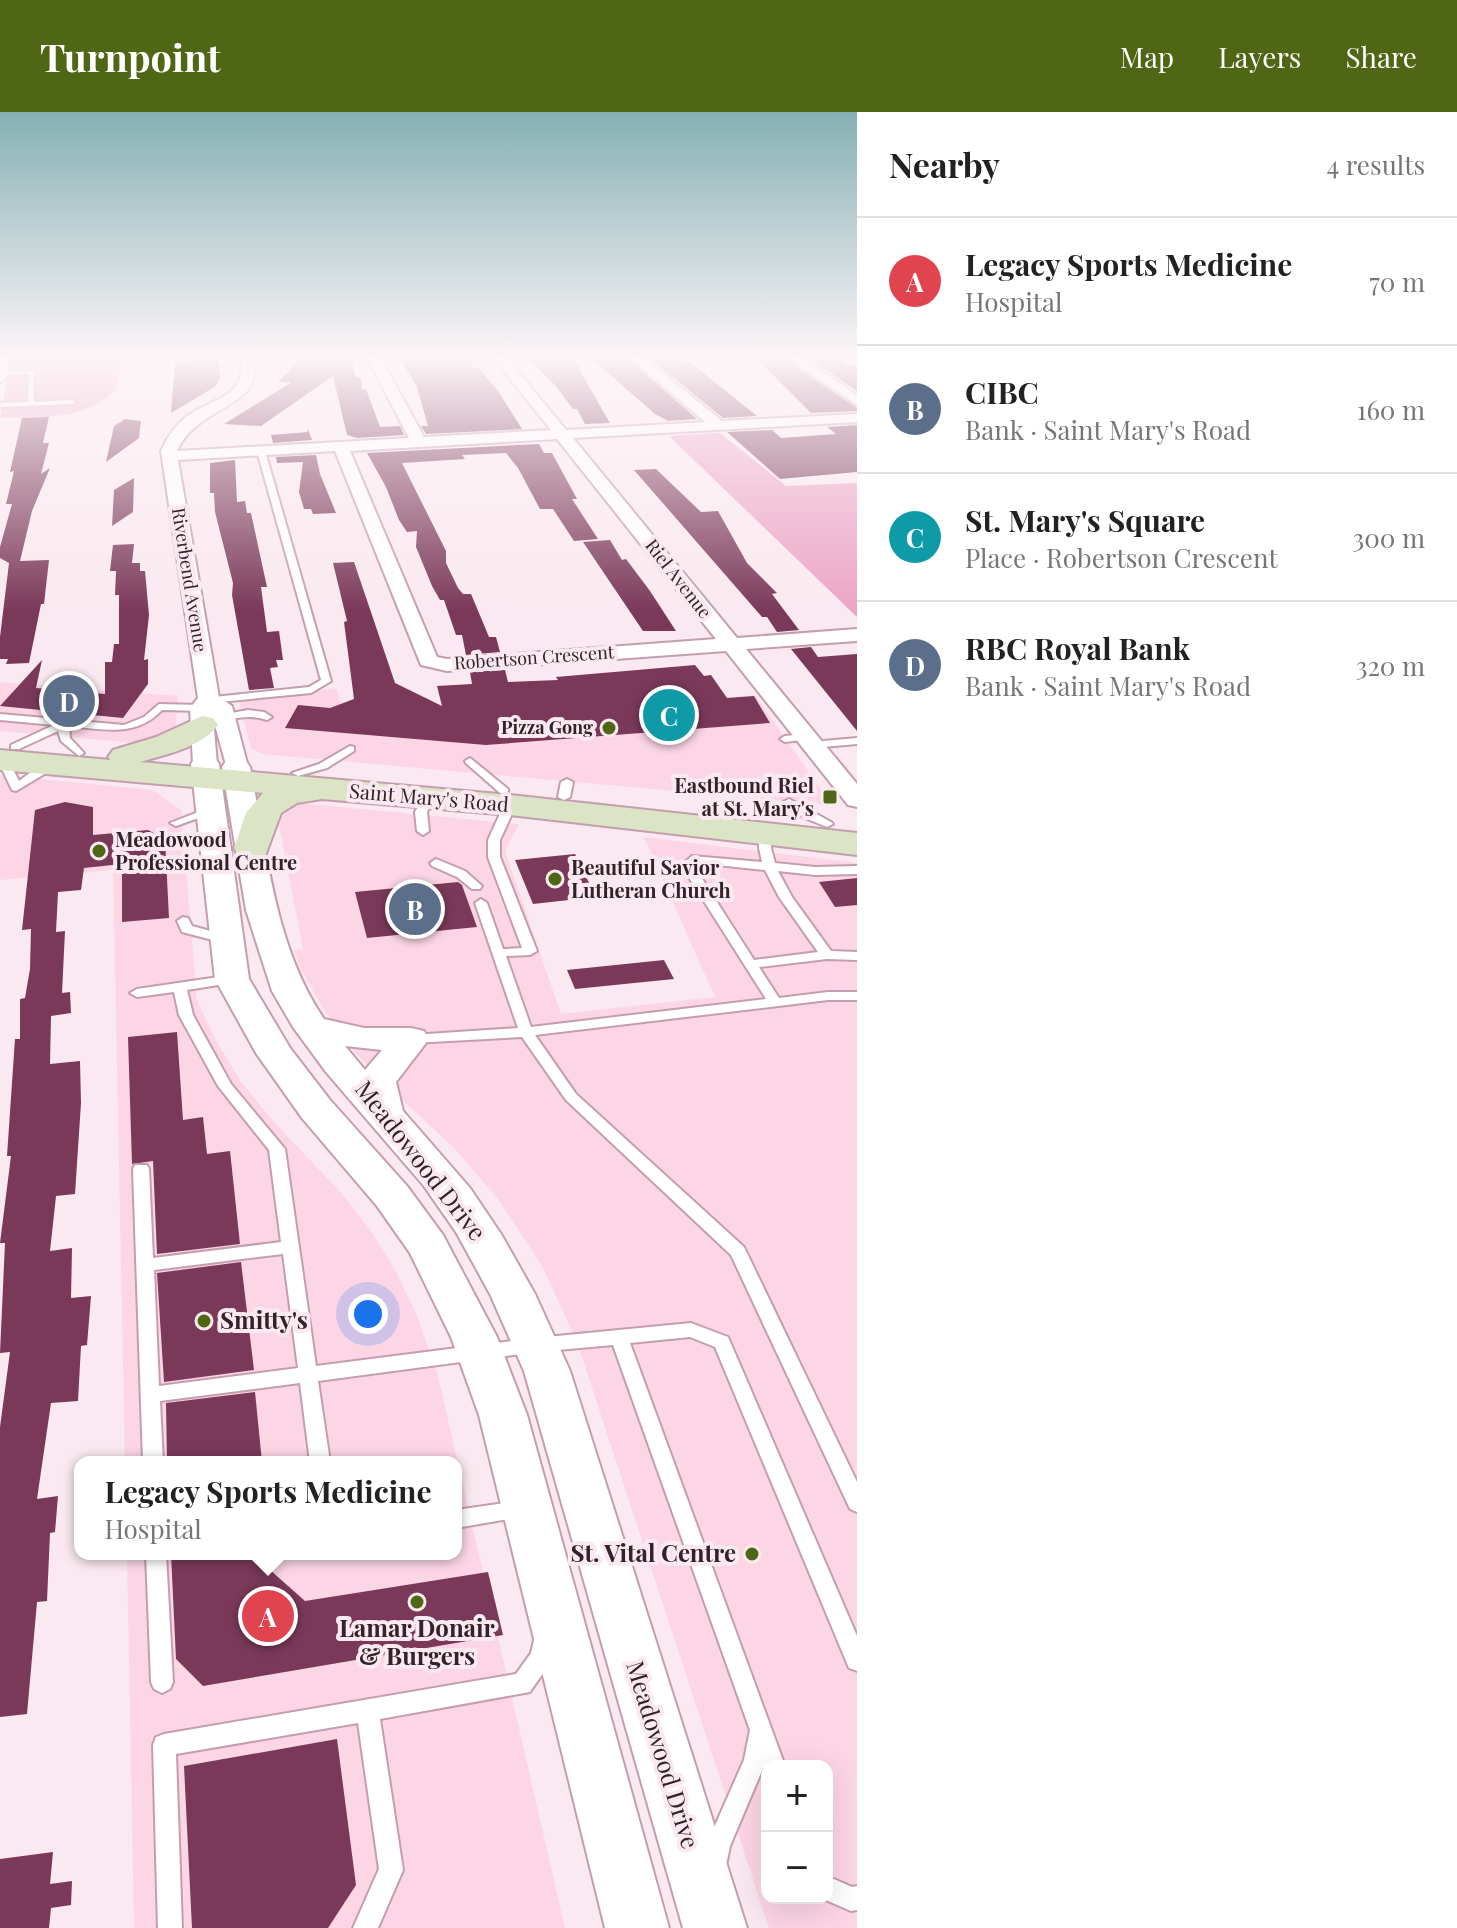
<!DOCTYPE html>
<html lang="en">
<head>
<meta charset="utf-8">
<style>
	body { margin:0; font-family:"Playfair Display",serif; background:#f6f6f6; color:#222 }
	.controls { position:absolute; right:24px; bottom:24px; display:grid; overflow:hidden; border-radius:16px; box-shadow:0 8px 32px #0002 }
	.controls button { width:72px; height:72px; display:grid; place-items:center; padding:0; border:0; border-bottom:2px solid #e0e0e0; background:#fff; color:#222; font:40px sans-serif }
	.you { position:absolute; left:368px; top:1202px; width:28px; height:28px; margin:-20px; border:6px solid #fff; border-radius:50%; background:#1a73e8; box-shadow:0 0 0 12px #1a73e833 }
	.badge { display:grid; place-items:center; width:52px; height:52px; border-radius:50%; background:#4f6614; color:#fff; font-size:26px; font-weight:700 }
	.pin { position:absolute; translate:-50% -50%; border:4px solid #fff; box-shadow:0 2px 8px #0006 }
	.popup { position:absolute; left:74px; top:1344px; width:388px; height:104px; box-sizing:border-box; display:grid; place-content:center; border-radius:16px; background:#fff; filter:drop-shadow(0 2px 6px #0005); font-size:26px; white-space:nowrap; color:#767676 }
	.popup b { font-size:30px; color:#222 }
	.popup::after { content:''; position:absolute; left:50%; top:100%; margin-left:-16px; border:16px solid transparent; border-top-color:#fff }
	.list { margin:0; padding:0; list-style:none }
	h2 { display:flex; justify-content:space-between; align-items:center; height:104px; margin:0; padding:0 32px; font-size:34px }
	h2 small { font-size:26px; font-weight:400; color:#767676 }
	.list li { display:grid; grid-template-columns:52px 1fr auto; gap:24px; align-items:center; box-sizing:border-box; height:128px; padding:0 32px; border-top:2px solid #e0e0e0 }
	.list b { display:block; font-size:30px; white-space:nowrap }
	.list p { margin:0; font-size:26px; white-space:nowrap; color:#767676 }
	.list em { font-size:26px; font-style:normal; color:#767676 }
	.map { position:relative; flex:none; width:857px; height:1816px; overflow:hidden }
	header { display:flex; align-items:center; gap:48px; box-sizing:border-box; height:112px; padding:0 40px; background:#4f6614; color:#fff }
	header strong { font-size:38px }
	nav { display:flex; gap:44px; margin-inline-start:auto; font-size:28px }
	main { display:flex }
	aside { flex:1; background:#fff }
	.map>svg:first-child { display:block }
</style>
</head>
<body>
<header>
<strong>Turnpoint</strong>
<nav><a>Map</a><a>Layers</a><a>Share</a></nav>
</header>
<main>
<div class="map">
<svg width="857" height="1816" viewBox="0 0 857 1816">
	<rect width="100%" height="100%" fill="#fae9f0"/>
	<!-- built -->
	<g fill="#fdd6e6" fill-rule="evenodd">
		<polygon points="0,570 178,584 175,621 135,631 0,619"/>
		<polygon points="336,576 342,596 664,591 755,583 832,693 262,642 251,636 239,589"/>
		<polygon points="0,663 153,678 181,698 197,888 215,927 240,968 273,1009 343,1083 371,1119 395,1158 416,1201 437,1260 565,1816 134,1816 127,1442 456,1442 456,1350 125,1350 113,758 0,768"/>
		<path d="M299 691 519 712 505 739 561 902 715 885 644 725 857 751V1816H769L577 1230 542 1154 498 1087 453 1035 386 973 352 937 322 895 300 855 294 839 303 837 278 708ZM767 1654H827V1786H767Z"/>
	</g>
	<!-- green -->
	<g fill="#eba4c4">
		<path d="M12 245H124C120 255 119 273 113 280 86 309 36 305 0 306Z"/>
		<polygon points="720,321 786,374 857,371 857,505 669,324"/>
	</g>
	<!-- building -->
	<g fill="#7b3959">
		<polygon points="198,245 218,245 220,265 216,274 171,301 175,252 198,249"/>
		<polygon points="303,245 360,245 353,250 355,265 361,265 362,278 366,277 380,315 400,314 404,323 357,326 347,323 333,264 261,314 224,312 292,270 278,270"/>
		<polygon points="468,245 474,256 479,256 498,279 522,317 426,322 421,314 428,314 417,275 401,248"/>
		<polygon points="526,245 572,245 610,311 585,312 577,297 573,297 555,273"/>
		<polygon points="590,245 626,245 697,307 668,309 655,302"/>
		<polygon points="648,245 680,245 686,251 691,251 757,304 723,306"/>
		<polygon points="807,245 835,245 850,254 857,254 857,279"/>
		<polygon points="783,246 857,296 857,299 811,301 757,247"/>
		<polygon points="49,305 43,331 49,331 41,362 50,356 32,399 20,449 49,448 44,492 41,492 29,551 6,552 8,547 0,547 0,525 9,451 0,446 0,435 12,392 6,392 14,359 10,360 22,306"/>
		<polygon points="125,307 141,309 139,326 106,350 114,314"/>
		<polygon points="857,313 857,360 780,367 727,320 772,318 781,326 836,322 827,315"/>
		<polygon points="308,317 312,328 273,331 271,323 307,320"/>
		<polygon points="539,332 544,341 552,341 577,387 572,387 598,427 574,429 553,397 540,397 518,356 506,341 462,343 465,347 402,351 446,439 446,451 458,476 463,482 471,482 489,525 496,525 500,540 466,543 462,523 456,523 444,488 440,488 432,474 416,435 417,419 407,420 399,408 386,375 367,341"/>
		<polygon points="316,343 320,362 336,401 313,402 311,397 304,397 299,380 303,350 277,351 276,345"/>
		<polygon points="235,348 237,390 245,389 247,401 251,401 267,475 261,475 267,520 279,519 283,548 276,548 278,555 270,556 274,576 249,578 232,483 233,471 215,400 214,381 210,381 210,351"/>
		<polygon points="656,357 701,400 718,399 747,451 777,481 772,482 799,518 777,520 767,505 762,505 634,358"/>
		<polygon points="134,366 133,400 112,414 114,378"/>
		<polygon points="610,428 622,448 626,447 650,479 676,519 643,519 583,430"/>
		<polygon points="134,432 132,451 140,451 140,459 145,459 149,503 144,548 148,547 148,572 123,606 0,594 42,548 36,576 105,582 105,550 112,550 114,532 119,532 119,483 115,483 116,459 110,459 113,433"/>
		<polygon points="354,450 395,571 442,594 437,574 472,572 470,560 505,558 508,570 558,568 556,565 695,553 704,564 711,563 727,586 754,584 770,611 486,633 285,616 298,593 330,596 354,587 344,510 347,509 333,451"/>
		<polygon points="811,535 818,545 857,542 857,619 791,537"/>
		<polygon points="65,690 93,695 93,723 148,718 165,727 169,806 122,810 122,752 84,756 81,778 58,780 56,820 65,819 62,881 70,880 71,901 51,904 50,952 80,949 81,991 75,1082 56,1084 50,1139 72,1136 71,1186 91,1184 87,1233 81,1234 78,1289 51,1291 37,1387 58,1384 55,1420 50,1421 47,1489 37,1490 27,1602 0,1605 0,1315 10,1240 0,1241 5,1131 0,1131 11,1044 7,1044 15,927 20,927 20,887 25,886 30,857 31,817 22,818 35,698"/>
		<polygon points="575,742 596,785 533,792 515,748"/>
		<polygon points="857,766 857,793 835,795 819,770"/>
		<polygon points="458,770 462,773 477,815 367,826 355,780"/>
		<polygon points="664,848 674,867 575,877 567,858"/>
		<polygon points="177,920 183,1008 203,1005 207,1042 230,1039 240,1132 157,1142 153,1049 132,1052 128,925"/>
		<polygon points="241,1150 254,1258 164,1270 157,1161"/>
		<polygon points="255,1280 262,1350 167,1350 166,1291"/>
		<polygon points="171,1442 252,1442 305,1489 488,1460 503,1523 203,1574 176,1547"/>
		<polygon points="337,1627 356,1773 328,1816 192,1816 184,1654"/>
		<polygon points="53,1740 50,1772 72,1769 71,1793 51,1796 49,1816 0,1816 0,1747"/>
	</g>
	<g fill="none" stroke-linecap="round" stroke-linejoin="round">
		<!-- service casing -->
		<g stroke="#c49eaf" stroke-width="4">
			<g id="service">
				<polygon points="0,259 34,259 34,290 72,288 75,290 72,292 0,295 0,291 28,290 29,262 1,263"/>
				<polygon points="261,337 265,339 331,569 311,581 209,591 205,590 205,586 309,575 321,568 257,339"/>
				<path d="M159 592 201 593 206 596 201 599 162 598C136 626 103 617 69 614L70 626 84 641 79 644 61 629 58 619 19 637H11V633L54 613 0 608V602L124 613 144 605Z"/>
				<path d="M248 598 264 600 272 605 267 608C249 602 235 606 217 611L212 608 226 602Z"/>
				<polygon points="805,622 810,625 809,627 785,630 780,627 785,624"/>
				<polygon points="857,626 857,632 812,636 807,633 812,630"/>
				<polygon points="350,634 354,635 354,639 327,656 298,664 292,661 319,652"/>
				<polygon points="470,646 508,677 508,681 500,681 466,651 465,649"/>
				<polygon points="0,649 12,655 19,669 35,657 51,652 56,655 16,679 12,678 3,659 0,657"/>
				<polygon points="567,667 573,670 570,685 564,688 558,685 561,670"/>
				<polygon points="428,683 434,686 427,700 429,719 423,723 417,719 415,700 424,684"/>
				<polygon points="789,687 831,710 833,712 827,715 805,706 785,692 783,690"/>
				<path d="M510 690 516 693 500 728V745L537 839 530 843 506 844 531 915 766 887 681 753 692 744 762 750 759 736V721L765 717 771 721V736L775 751 815 755 857 754V762L815 763 778 759 792 785 831 839 857 840V848L827 847 759 855 779 886 828 880H857V888H828L535 923 576 982 744 1135 857 1370V1400L850 1397 731 1143 566 988 522 925 412 931 405 927 412 923 518 916 475 791 481 787 487 791 503 837 522 836 488 745V728L504 693ZM698 751 765 758 779 785 818 840 754 848 694 754Z"/>
				<polygon points="211,695 215,696 215,700 176,714 170,711"/>
				<polygon points="436,747 465,759 482,774 480,777 472,777 457,765 432,754 430,751"/>
				<polygon points="183,805 188,806 192,814 233,825 235,828 228,832 182,820 177,809"/>
				<path d="M232 863 239 867 237 870 187 878 193 903 231 972 285 1037 316 1254 536 1226 691 1211 728 1225 857 1524V1559L849 1556 715 1235 690 1225 630 1231 785 1654H767V1663L763 1656 730 1734 725 1758 716 1761 707 1758 704 1749 706 1734 744 1648 750 1618 613 1233 536 1240 318 1269 330 1350H310L300 1271 160 1289 163 1350H143L133 1057 135 1053H147L149 1057 153 1146 281 1130 269 1038 218 974 179 903 174 880 137 885 130 881 137 877ZM283 1142 298 1256 159 1274 154 1158Z"/>
				<polygon points="519,1389 526,1392 529,1398 526,1404 456,1416 456,1398"/>
				<polygon points="146,1442 166,1442 173,1570 170,1577 162,1581 154,1577 151,1570"/>
				<path d="M543 1521 551 1524C560 1544 541 1563 530 1580L380 1607 403 1758 378 1816H353L379 1757 358 1611 176 1642 182 1816H158L153 1633 156 1625 164 1622 516 1562 531 1541 535 1524Z"/>
				<polygon points="827,1764 852,1775 857,1774 857,1798 851,1799 821,1786 827,1786"/>
			</g>
		</g>
		<!-- minor casing -->
		<g stroke="#c49eaf" stroke-width="4">
			<g id="minor">
				<polygon points="0,245 9,245 7,266 0,270"/>
				<path d="M241 245H254C264 299 198 291 177 339L409 326 367 245H380L424 325 551 318 493 245H506L566 318 705 310 629 245H643L722 309 857 302V310L573 326 737 526 857 517V529L746 537 857 672V695L848 693 726 539 447 559 421 553 335 339 178 348 219 585 232 594 248 655 244 660H228L213 606 217 652 213 657H197L193 652 190 596 198 586 161 339C167 326 175 313 187 304 214 285 247 286 241 245ZM557 327 716 527 447 547 437 545 350 339Z"/>
				<polygon points="786,245 801,245 857,283 857,293"/>
			</g>
		</g>
		<!-- tertiary casing -->
		<g stroke="#c49eaf" stroke-width="4">
			<g id="tertiary">
				<polygon points="205,644 215,646 219,652 249,867 290,936 330,988 407,1074 443,1123 497,1225 527,1303 669,1816 605,1816 479,1303 451,1225 410,1141 377,1094 302,1006 256,941 215,867 191,652 195,646"/>
				<path d="M236 647 246 649 250 655C267 739 274 834 324 907L364 916H411L424 919 429 927 396 970 403 999 470 1076 501 1122 535 1182 570 1259 747 1816H683L524 1259 490 1182 456 1120 424 1074 326 960 293 915 272 879 246 798 222 655 226 649ZM345 934 382 938 365 958Z"/>
			</g>
		</g>
		<!-- secondary casing -->
		<g stroke="#c49eaf" stroke-width="4">
			<path id="secondary" d="M202 604 213 606 218 613C202 635 165 643 140 650L510 683 857 721V743L510 703 322 687 297 691 281 701 265 744 252 747 239 744 234 736 246 701 263 681 0 658V638L110 648 108 645 113 638 156 625Z"/>
		</g>
		<!-- service -->
		<use href="#service" fill="#fff" fill-rule="evenodd"/>
		<!-- minor -->
		<use href="#minor" fill="#fff" fill-rule="evenodd"/>
		<!-- tertiary -->
		<use href="#tertiary" fill="#fff" fill-rule="evenodd"/>
		<!-- secondary -->
		<use href="#secondary" fill="#dbe4c4" fill-rule="evenodd"/>
	</g>
	<!-- sky -->
	<linearGradient id="sky" x2="0" y2="1"><stop stop-color="#85b0b3"/><stop offset="0.49" stop-color="#fdf5f8"/><stop offset="1" stop-color="#fdf5f8" stop-opacity="0"/></linearGradient>
	<rect width="857" height="499" fill="url(#sky)"/>
	<!-- markers -->
	<g fill="#4f6614" stroke="#fae9f0" stroke-width="3">
		<circle cx="609" cy="616" r="8"/>
		<rect x="822" y="677" width="16" height="16" rx="4"/>
		<circle cx="99" cy="739" r="8"/>
		<circle cx="555" cy="767" r="8"/>
		<circle cx="204" cy="1209" r="8"/>
		<circle cx="752" cy="1442" r="8"/>
		<circle cx="417" cy="1490" r="8"/>
	</g>
	<g text-anchor="middle" stroke-width="8" stroke-linejoin="round" paint-order="stroke">
		<!-- far-street labels -->
		<g font-size="18" fill="#312329" stroke="#fae9f0">
			<text transform="translate(678 467) rotate(52)" y="6">Riel Avenue</text>
			<text transform="translate(189 468) rotate(81)" y="6">Riverbend Avenue</text>
			<text transform="translate(534 546) rotate(-4)" y="6">Robertson Crescent</text>
		</g>
		<!-- far-poi labels -->
		<g font-size="18" font-weight="bold" fill="#312329" stroke="#fae9f0" text-anchor="end">
			<text x="593" y="622">Pizza Gong</text>
		</g>
		<!-- poi labels -->
		<g font-size="20" font-weight="bold" fill="#312329" stroke="#fae9f0" text-anchor="start">
			<text x="814" y="681" text-anchor="end">Eastbound Riel<tspan x="814" dy="23">at St. Mary's</tspan></text>
			<text x="115" y="735">Meadowood<tspan x="115" dy="23">Professional Centre</tspan></text>
			<text x="571" y="763">Beautiful Savior<tspan x="571" dy="23">Lutheran Church</tspan></text>
		</g>
		<!-- street labels -->
		<g font-size="20" fill="#312329" stroke="#fae9f0">
			<text transform="translate(429 686) rotate(5)" y="7">Saint Mary's Road</text>
		</g>
		<!-- near-street labels -->
		<g font-size="24" fill="#312329" stroke="#fae9f0">
			<text transform="translate(420 1049) rotate(52)" y="8">Meadowood Drive</text>
			<text transform="translate(662 1643) rotate(73)" y="8">Meadowood Drive</text>
		</g>
		<!-- near-poi labels -->
		<g font-size="24" font-weight="bold" fill="#312329" stroke="#fae9f0" text-anchor="start">
			<text x="220" y="1217">Smitty's</text>
			<text x="736" y="1450" text-anchor="end">St. Vital Centre</text>
			<text x="417" y="1525" text-anchor="middle">Lamar Donair<tspan x="417" dy="28">&amp; Burgers</tspan></text>
		</g>
	</g>
</svg>
<div class="controls">
<button>+</button>
<button>−</button>
</div>
<div class="you"></div>
<div class="pin badge" style="left:268px;top:1504px;background:#e0444e">A</div>
<div class="popup"><b>Legacy Sports Medicine</b>Hospital</div>
<div class="pin badge" style="left:415px;top:797px;background:#5c6f8a">B</div>
<div class="pin badge" style="left:669px;top:603px;background:#0f9aa8">C</div>
<div class="pin badge" style="left:69px;top:589px;background:#5c6f8a">D</div>
</div>
<aside>
<h2>Nearby<small>4 results</small></h2>
<ul class="list">
<li><span class="badge" style="background:#e0444e">A</span><div><b>Legacy Sports Medicine</b><p>Hospital</p></div><em>70 m</em></li>
<li><span class="badge" style="background:#5c6f8a">B</span><div><b>CIBC</b><p>Bank · Saint Mary's Road</p></div><em>160 m</em></li>
<li><span class="badge" style="background:#0f9aa8">C</span><div><b>St. Mary's Square</b><p>Place · Robertson Crescent</p></div><em>300 m</em></li>
<li><span class="badge" style="background:#5c6f8a">D</span><div><b>RBC Royal Bank</b><p>Bank · Saint Mary's Road</p></div><em>320 m</em></li>
</ul>
</aside>
</main>
</body>
</html>
